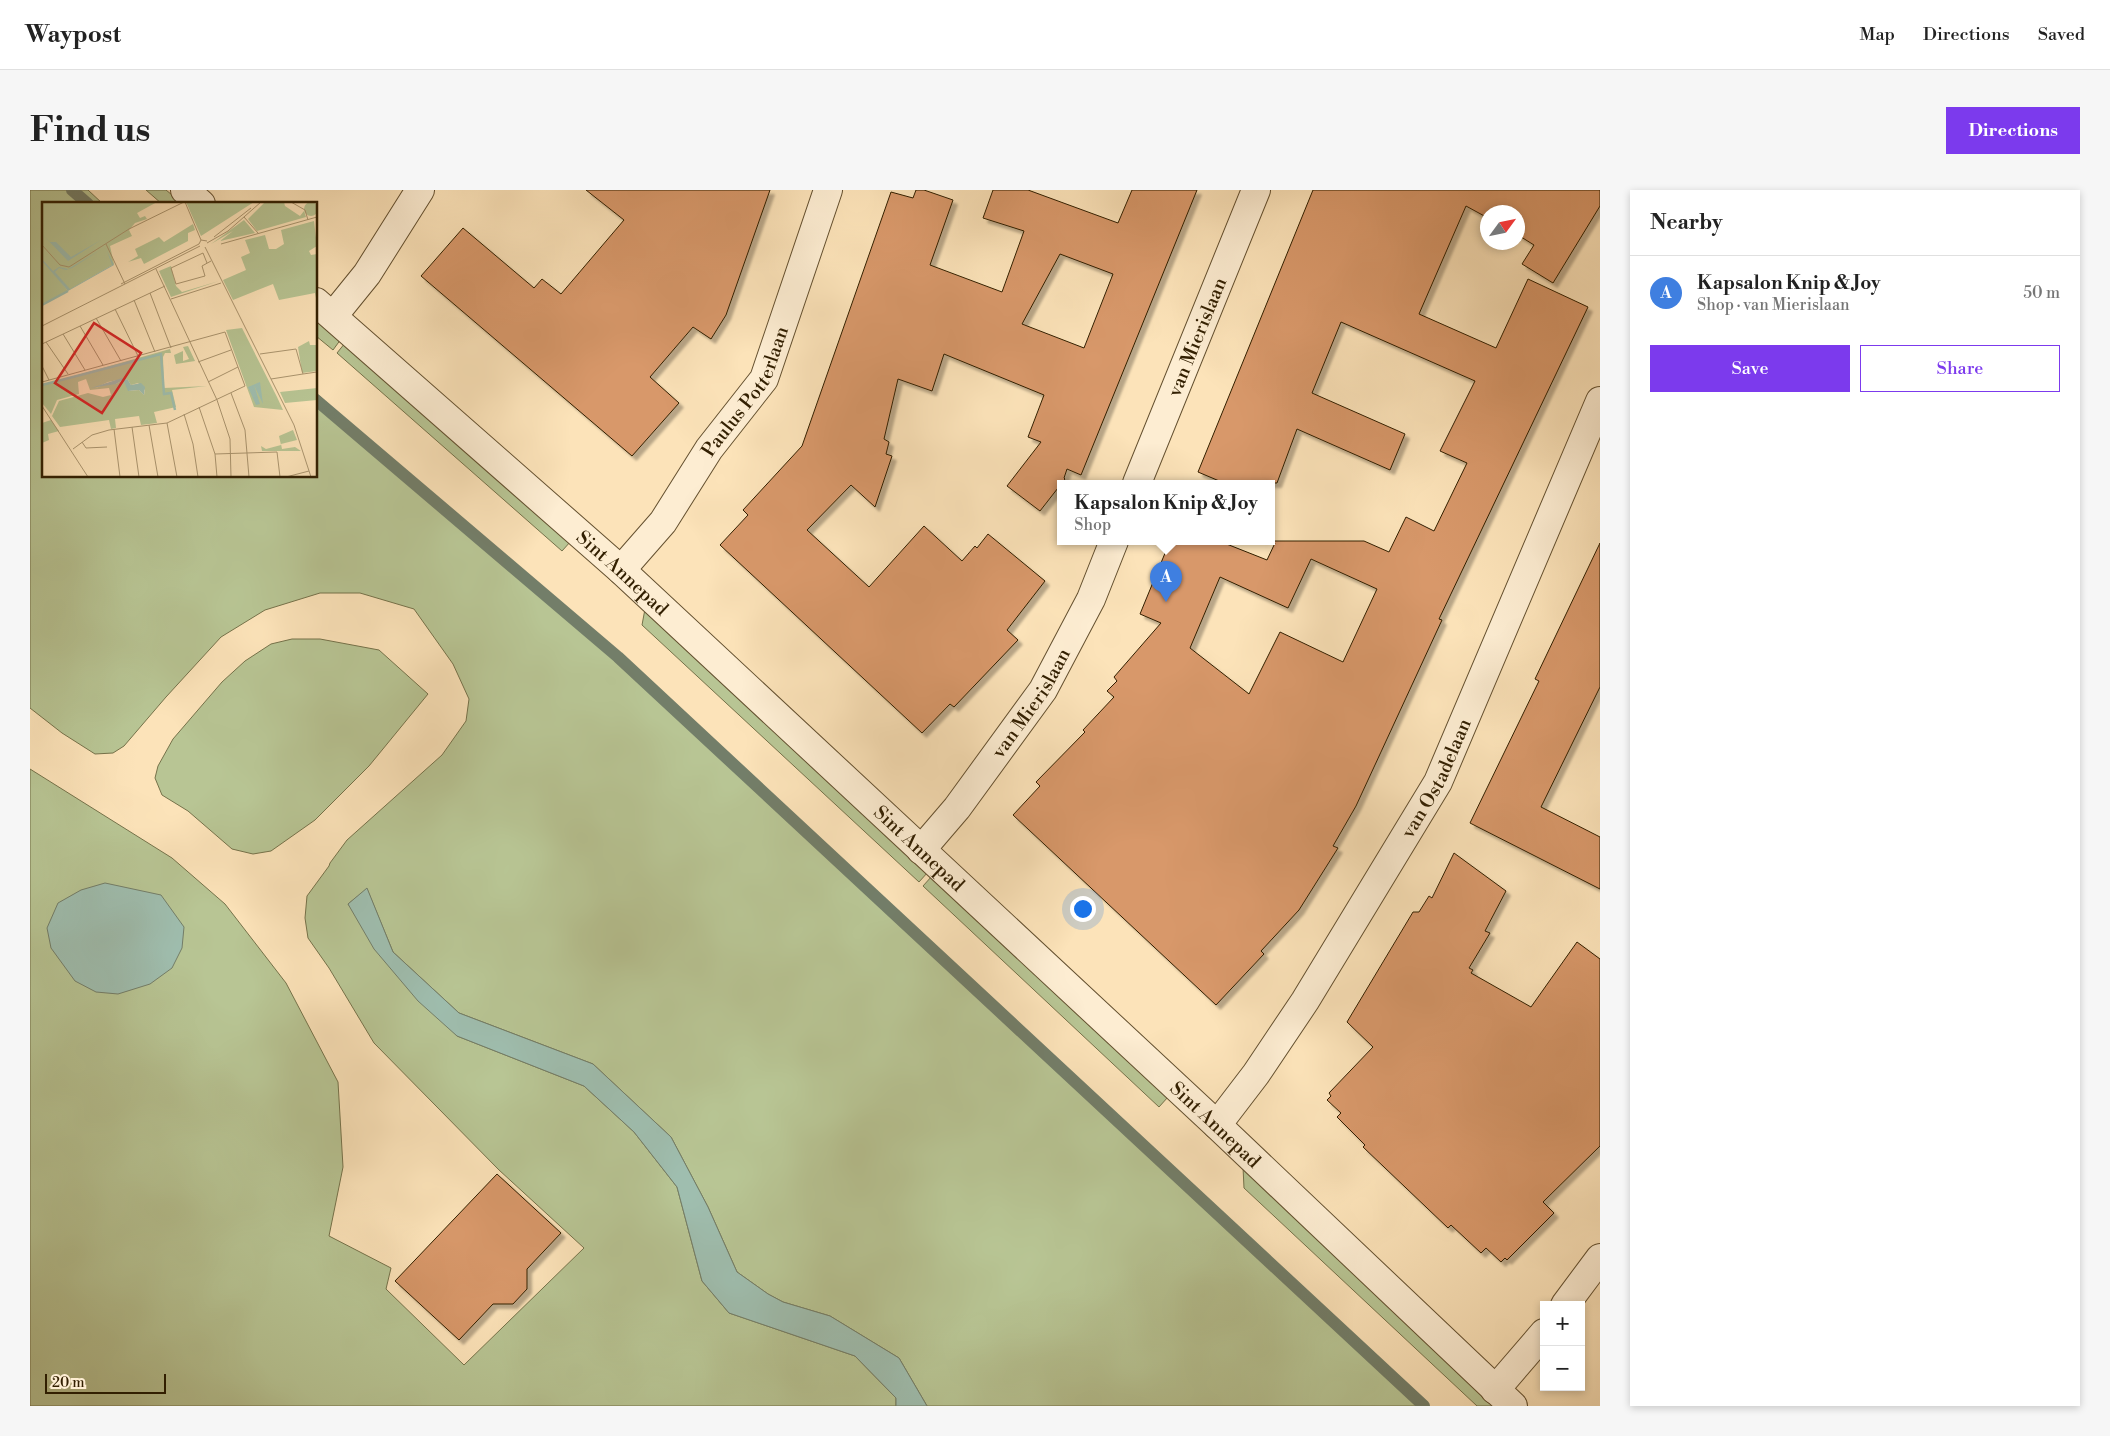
<!DOCTYPE html>
<html lang="en">
<head>
<meta charset="utf-8">
<style>
	body { margin:0; font-family:"Libre Bodoni",serif; background:#f6f6f6; color:#222 }
	.controls { position:absolute; right:15px; bottom:15px; display:grid; overflow:hidden; border-radius:0px; box-shadow:0 2px 8px #0003 }
	.controls button { width:45px; height:45px; display:grid; place-items:center; padding:0; border:0; border-bottom:1px solid #e0e0e0; background:#fff; color:#222; font:25px sans-serif }
	.compass { position:absolute; left:1450px; top:15px; width:45px; height:45px; border-radius:50%; background:#fff; box-shadow:0 2px 8px #0003; rotate:57deg }
	.scale { position:absolute; left:15px; bottom:12px; width:121px; box-sizing:border-box; padding-left:5px; border:2px solid #321f01; border-top:0; font-size:14px; line-height:18px; white-space:nowrap; color:#321f01; -webkit-text-stroke:4px #fdedd2; paint-order:stroke }
	.you { position:absolute; left:1052px; top:718px; width:18px; height:18px; margin:-12px; border:4px solid #fff; border-radius:50%; background:#1a73e8; box-shadow:0 0 0 8px #1a73e833 }
	.badge { display:grid; place-items:center; width:32px; height:32px; border-radius:50%; background:#7c3aed; color:#fff; font-size:16px; font-weight:700 }
	.pin { position:absolute; translate:-50% -41px; filter:drop-shadow(0 1px 2px #0008) }
	.pin::after { content:''; position:absolute; top:26px; width:18px; height:15px; background:inherit; clip-path:polygon(0 0,100% 0,50% 100%) }
	.popup { position:absolute; left:1027px; top:290px; width:218px; height:65px; box-sizing:border-box; display:grid; place-content:center; border-radius:0px; background:#fff; filter:drop-shadow(0 1px 4px #0005); font-size:16px; white-space:nowrap; color:#767676 }
	.popup b { font-size:19px; color:#222 }
	.popup::after { content:''; position:absolute; left:50%; top:100%; margin-left:-10px; border:10px solid transparent; border-top-color:#fff }
	.list { margin:0; padding:0; list-style:none }
	h2 { display:flex; justify-content:space-between; align-items:center; height:65px; margin:0; padding:0 20px; font-size:21px }
	h2 small { font-size:16px; font-weight:400; color:#767676 }
	.list li { display:grid; grid-template-columns:32px 1fr auto; gap:15px; align-items:center; box-sizing:border-box; height:75px; padding:0 20px; border-top:1px solid #e0e0e0 }
	.list b { display:block; font-size:19px; white-space:nowrap }
	.list p { margin:0; font-size:16px; white-space:nowrap; color:#767676 }
	.list em { font-size:16px; font-style:normal; color:#767676 }
	.actions { display:flex; gap:10px; padding:15px 20px }
	.actions a { flex:1; padding:11px 0; border:1px solid #7c3aed; border-radius:0px; text-align:center; font-size:18px; color:#7c3aed }
	.actions .main { background:#7c3aed; color:#fff }
	.map { position:relative; flex:none; width:1570px; height:1216px; overflow:hidden; border-radius:0px }
	header { display:flex; align-items:center; gap:30px; box-sizing:border-box; height:70px; padding:0 25px; background:#fff; border-bottom:1px solid #e0e0e0 }
	header strong { font-size:24px }
	nav { display:flex; gap:28px; margin-inline-start:auto; font-size:18px }
	.intro { display:flex; align-items:center; justify-content:space-between; box-sizing:border-box; height:120px; padding:0 30px }
	h1 { margin:0; font-size:35px }
	.button { padding:12px 22px; border-radius:0px; background:#7c3aed; color:#fff; font-size:18px; font-weight:700 }
	main { display:flex; gap:30px; padding:0 30px }
	aside { flex:1; background:#fff; border-radius:0px; box-shadow:0 2px 8px #0003 }
	.map>svg:first-child { display:block }
</style>
</head>
<body>
<header>
<strong>Waypost</strong>
<nav><a>Map</a><a>Directions</a><a>Saved</a></nav>
</header>
<div class="intro"><h1>Find us</h1><a class="button">Directions</a></div>
<main>
<div class="map">
<svg width="1570" height="1216" viewBox="0 0 1570 1216">
	<defs>
		<filter id="shadow"><feDropShadow dx="4.5" dy="4.5" stdDeviation="1" flood-color="#0004"/></filter>
	</defs>
	<rect width="100%" height="100%" fill="#fce3b9"/>
	<filter id="stains"><feTurbulence type="fractalNoise" baseFrequency=".004" numOctaves="4"/><feColorMatrix values="0 0 0 0 .2 0 0 0 0 .09 0 0 0 0 .02 0 0 0 .5 -.17"/></filter>
	<radialGradient id="worn" r=".72"><stop offset=".6" stop-color="#630" stop-opacity="0"/><stop offset="1" stop-color="#630" stop-opacity=".3"/></radialGradient>
	<!-- green -->
	<g fill="#b8c594" stroke="#75724a">
		<polygon points="0,0 58,0 73,14 14,14 14,286 286,286 286,203 800,661 1390,1216 897,1216 869,1168 800,1126 753,1112 738,1104 707,1082 678,1017 641,947 563,874 429,823 363,762 337,699 318,714 427,846 554,896 604,942 647,997 672,1091 699,1123 825,1166 866,1208 866,1216 0,1216 0,579 142,668 195,714 256,793 308,892 313,977 299,1046 361,1078 356,1099 434,1175 554,1058 469,980 344,853 299,778 278,748 275,728 277,706 299,676 300,673 317,650 412,565 436,531 439,509 423,474 384,419 330,403 290,403 235,420 191,447 136,507 94,556 83,563 65,564 32,543 0,518"/>
		<polygon points="116,0 136,0 153,14 132,14"/>
		<polygon points="286,128 311,149 303,160 286,146"/>
		<polygon points="315,153 541,351 532,361 307,163"/>
		<polygon points="615,419 898,682 889,692 612,435"/>
		<polygon points="262,449 290,449 349,460 398,504 339,576 285,630 241,661 223,664 202,659 158,621 132,605 125,588 128,576 143,549 192,492 215,471 241,454"/>
		<polygon points="902,686 1138,907 1129,917 893,696"/>
		<polygon points="1213,977 1466,1216 1447,1216 1214,998"/>
	</g>
	<!-- water -->
	<g fill="#9fbeaf" stroke="#737e69">
		<polygon points="75,693 131,705 154,737 152,758 142,778 120,794 88,804 66,802 45,791 21,758 17,738 28,713 51,700"/>
		<polygon points="337,698 363,762 429,823 563,874 641,947 678,1017 707,1082 738,1104 753,1112 800,1126 869,1168 897,1216 866,1216 866,1208 825,1166 699,1123 672,1091 647,997 604,942 554,896 427,846 388,811 344,759 318,714"/>
	</g>
	<g fill="none" stroke-linecap="round" stroke-linejoin="round">
		<!-- stream -->
		<g stroke="#737e69" stroke-width="12">
			<polyline points="42,0 58,14"/>
			<polyline points="286,210 588,467 1394,1216"/>
		</g>
	</g>
	<!-- building -->
	<g fill="#d8986a" stroke="#321f01" fill-rule="evenodd" filter="url(#shadow)">
		<polygon points="556,0 740,0 696,125 681,149 663,137 620,187 649,213 602,266 391,86 433,38 504,98 512,89 531,104 594,30"/>
		<path d="M886 0H894L923 10 900 75 972 102 994 41 953 28 963 0H998L1088 33 1102 0H1167L1051 285 1037 279 1034 288 1035 289 1010 321 977 296 1011 252 998 247 1014 205 914 164 902 201 868 189 854 249 859 252 856 264 862 266 845 317 821 295 777 340 839 397 894 336 932 371 945 356 947 358 958 344 1015 391 977 440 988 450 924 517 920 514 892 543 690 355 718 325 713 320 772 256 861 2 883 8ZM1030 64 1083 84 1054 158 992 134Z"/>
		<path d="M1283 0H1570V16L1523 93 1492 74 1504 55 1488 45V22H1458V28L1436 16 1389 124 1466 158 1498 89 1558 117 1409 429 1412 430 1326 616 1303 656 1308 658 1269 720 1231 761 1234 764 1186 815 983 625 1010 596 1006 592 1055 542 1053 540 1084 507 1077 501 1087 491 1084 487 1131 433 1110 424 1140 351H1189L1237 370 1245 353 1239 351H1334L1359 362 1376 327 1404 341 1437 273 1410 261 1445 191 1311 132 1282 203 1375 244 1360 280 1267 239 1247 293H1194L1168 282ZM1281 369 1347 399 1313 472 1250 442 1219 504 1160 458 1190 387 1258 418Z"/>
		<polygon points="1570,353 1570,497 1511,617 1570,647 1570,699 1440,633 1509,491 1505,489"/>
		<polygon points="1424,663 1476,701 1455,741 1460,743 1439,778 1443,780 1441,783 1501,817 1547,752 1570,769 1570,956 1513,1012 1524,1023 1477,1070 1475,1068 1471,1072 1456,1058 1451,1063 1421,1035 1418,1038 1333,957 1335,955 1307,927 1311,923 1297,910 1301,906 1299,903 1343,857 1317,832 1383,722 1389,722 1399,706 1402,708"/>
		<polygon points="467,984 531,1043 497,1079 497,1099 483,1114 463,1114 429,1150 365,1091"/>
	</g>
	<g fill="none" stroke-linecap="round" stroke-linejoin="round">
		<!-- minor casing -->
		<g stroke="#64502f" stroke-width="30">
			<g id="minor">
				<polyline points="155,0 171,14"/>
				<path id="s1" d="M286 112 591 380 1187 935 1483 1216"/>
				<polyline points="303,126 337,84 390,0"/>
				<path id="s2" d="M1107 293 1226 0"/>
				<path id="s3" d="M591 380 633 332 679 259 734 189 798 0"/>
				<path id="s4" d="M891 660 927 618 1013 500 1061 409 1084 351"/>
				<path id="s5" d="M1187 935 1226 884 1275 811 1408 592 1570 211"/>
				<polyline points="1535,1115 1570,1068"/>
				<polyline points="1465,1200 1514,1143"/>
			</g>
		</g>
		<!-- minor -->
		<use href="#minor" stroke="#fdedd2" stroke-width="28"/>
	</g>
	<g text-anchor="middle" stroke-width="4" stroke-linejoin="round" paint-order="stroke">
		<!-- street labels -->
		<g font-size="19" fill="#321f01" stroke="#fdedd2">
			<text dy="7" stroke="none"><textPath href="#s2" startOffset="158">van Mierislaan</textPath></text>
			<text dy="7" stroke="none"><textPath href="#s3" startOffset="219">Paulus Potterlaan</textPath></text>
			<text dy="7" stroke="none"><textPath href="#s1" startOffset="409">Sint Annepad</textPath></text>
			<text dy="7" stroke="none"><textPath href="#s4" startOffset="184">van Mierislaan</textPath></text>
			<text dy="7" stroke="none"><textPath href="#s5" startOffset="411">van Ostadelaan</textPath></text>
			<text dy="7" stroke="none"><textPath href="#s1" startOffset="814">Sint Annepad</textPath></text>
			<text dy="7" stroke="none"><textPath href="#s1" startOffset="1219">Sint Annepad</textPath></text>
		</g>
	</g>
	<!-- overview -->
	<g transform="translate(12 12)">
		<rect width="275" height="275" fill="#fce3b9"/>
		<path d="M0 0H115L95 11 98 16 103 14 105 17 93 21 87 28 90 34 68 44 72 62 27 88 11 70 26 89 0 103ZM144 0H212L159 34ZM223 0H242L243 4 258 14 262 9 264 15 215 29 206 17ZM262 7a7 7 0 1 1 14 0a7 7 0 1 1-14 0ZM202 18 213 31 178 39 191 29 169 42ZM272 19 275 44 267 49 269 53 275 52V101L273 91 237 98 231 82 191 98 181 78 204 68 199 55 208 51 203 38 223 33 227 47H234L242 42 239 28ZM151 22 153 28 146 31V39L102 62 99 56 86 60 96 54 93 47 117 35 122 40ZM129 64 134 84 140 90 177 79 129 95 117 69ZM200 126 235 195 241 208 212 205 184 128ZM267 139 268 143H275V169L260 171 256 145ZM146 144 153 159 134 162 132 153 141 149V159L147 157 141 145ZM128 147 129 151H123L121 155 122 186 165 184 130 188 134 205 112 210 115 221 99 223 97 214 73 217 74 226 69 227 67 218 18 225 10 214 17 199 46 191 61 195 69 193 67 186 48 188 44 177 36 180 37 192 15 198 9 212 0 201V183ZM80 177 86 178 89 183 96 181 103 188 102 193 97 188 87 189 81 178 74 182 65 181 56 185 53 186 66 180ZM275 186V198L243 201 238 190ZM9 218 17 229 6 232 7 238 0 241V221ZM251 228 255 238 239 242 240 247 253 245 259 249H220L219 244 224 247 239 243 237 234Z" fill="#b8c594" fill-rule="evenodd"/>
		<path d="M0 32 8 40H14L29 55 59 38 26 59ZM60 47 30 66 24 68 17 66 13 70 28 87 70 63 65 49 72 63 26 89 0 59V57L11 69 17 65 26 67ZM80 176 86 178 89 183 99 181 103 185 102 193 97 188 86 189 81 178 74 182 49 186ZM218 180 221 202 212 183 218 202 214 203 206 185Z" fill="#9fbeaf"/>
		<path fill="none" stroke="#9fbeaf" stroke-width="2.5" d="M0 103 26 89M0 183 119 152 122 192 129 191 133 208"/>
		<path fill="none" stroke="#ab956f" stroke-width="1" d="M143 0 159 38M249 0 263 8 266 18M202 15 216 31M172 35 209 6M165 41 186 29 219 0M64 42 83 82M179 42 275 15M0 43 18 63 27 65 87 27 142 0M163 45 252 223 269 275M165 61 161 51 129 66 134 82 163 74 160 64 169 59M114 67 175 198 188 237 189 275M79 82 157 42 159 38 165 39M108 91 129 146M129 97 179 81M92 98 113 150M73 107 96 154M54 116 79 159M0 124 158 44M38 124 61 163M21 132 43 168M4 140 26 172M0 142 123 84M218 152 254 147 261 172 275 170M156 160 189 148M0 164 7 178M229 177 261 172M0 180 183 130 203 184 125 221 67 228 50 233 31 247M166 180 196 165M189 191 203 228 207 275M0 204 46 275M157 205 173 252 175 275M142 212 151 242 156 275M125 221 135 275M107 223 116 275M90 225 97 275M72 227 78 275M40 240 44 246 65 245M173 252 235 250 238 275M244 275 267 269"/>
		<path fill="#d62828" fill-opacity="0.15" stroke="#d62828" stroke-width="2.5" d="M52 121 99 151 60 211 13 181Z"/>
		<rect width="275" height="275" fill="none" stroke="#321f01" stroke-width="2.5"/>
	</g>
	<rect width="100%" height="100%" filter="url(#stains)"/>
	<rect width="100%" height="100%" fill="url(#worn)"/>
</svg>
<div class="controls">
<button>+</button>
<button>−</button>
</div>
<svg class="compass" viewBox="-18 -18 36 36"><path d="M0-13l5 13h-10z" fill="#e53935"/><path d="M0 13l5-13h-10z" fill="#767676"/></svg>
<div class="scale">20 m</div>
<div class="you"></div>
<div class="pin badge" style="left:1136px;top:412px;background:#3f7fe0">A</div>
<div class="popup"><b>Kapsalon Knip &amp; Joy</b>Shop</div>
</div>
<aside>
<h2>Nearby<small></small></h2>
<ul class="list">
<li><span class="badge" style="background:#3f7fe0">A</span><div><b>Kapsalon Knip &amp; Joy</b><p>Shop · van Mierislaan</p></div><em>50 m</em></li>
</ul>
<div class="actions"><a class="main">Save</a><a>Share</a></div>
</aside>
</main>
</body>
</html>
